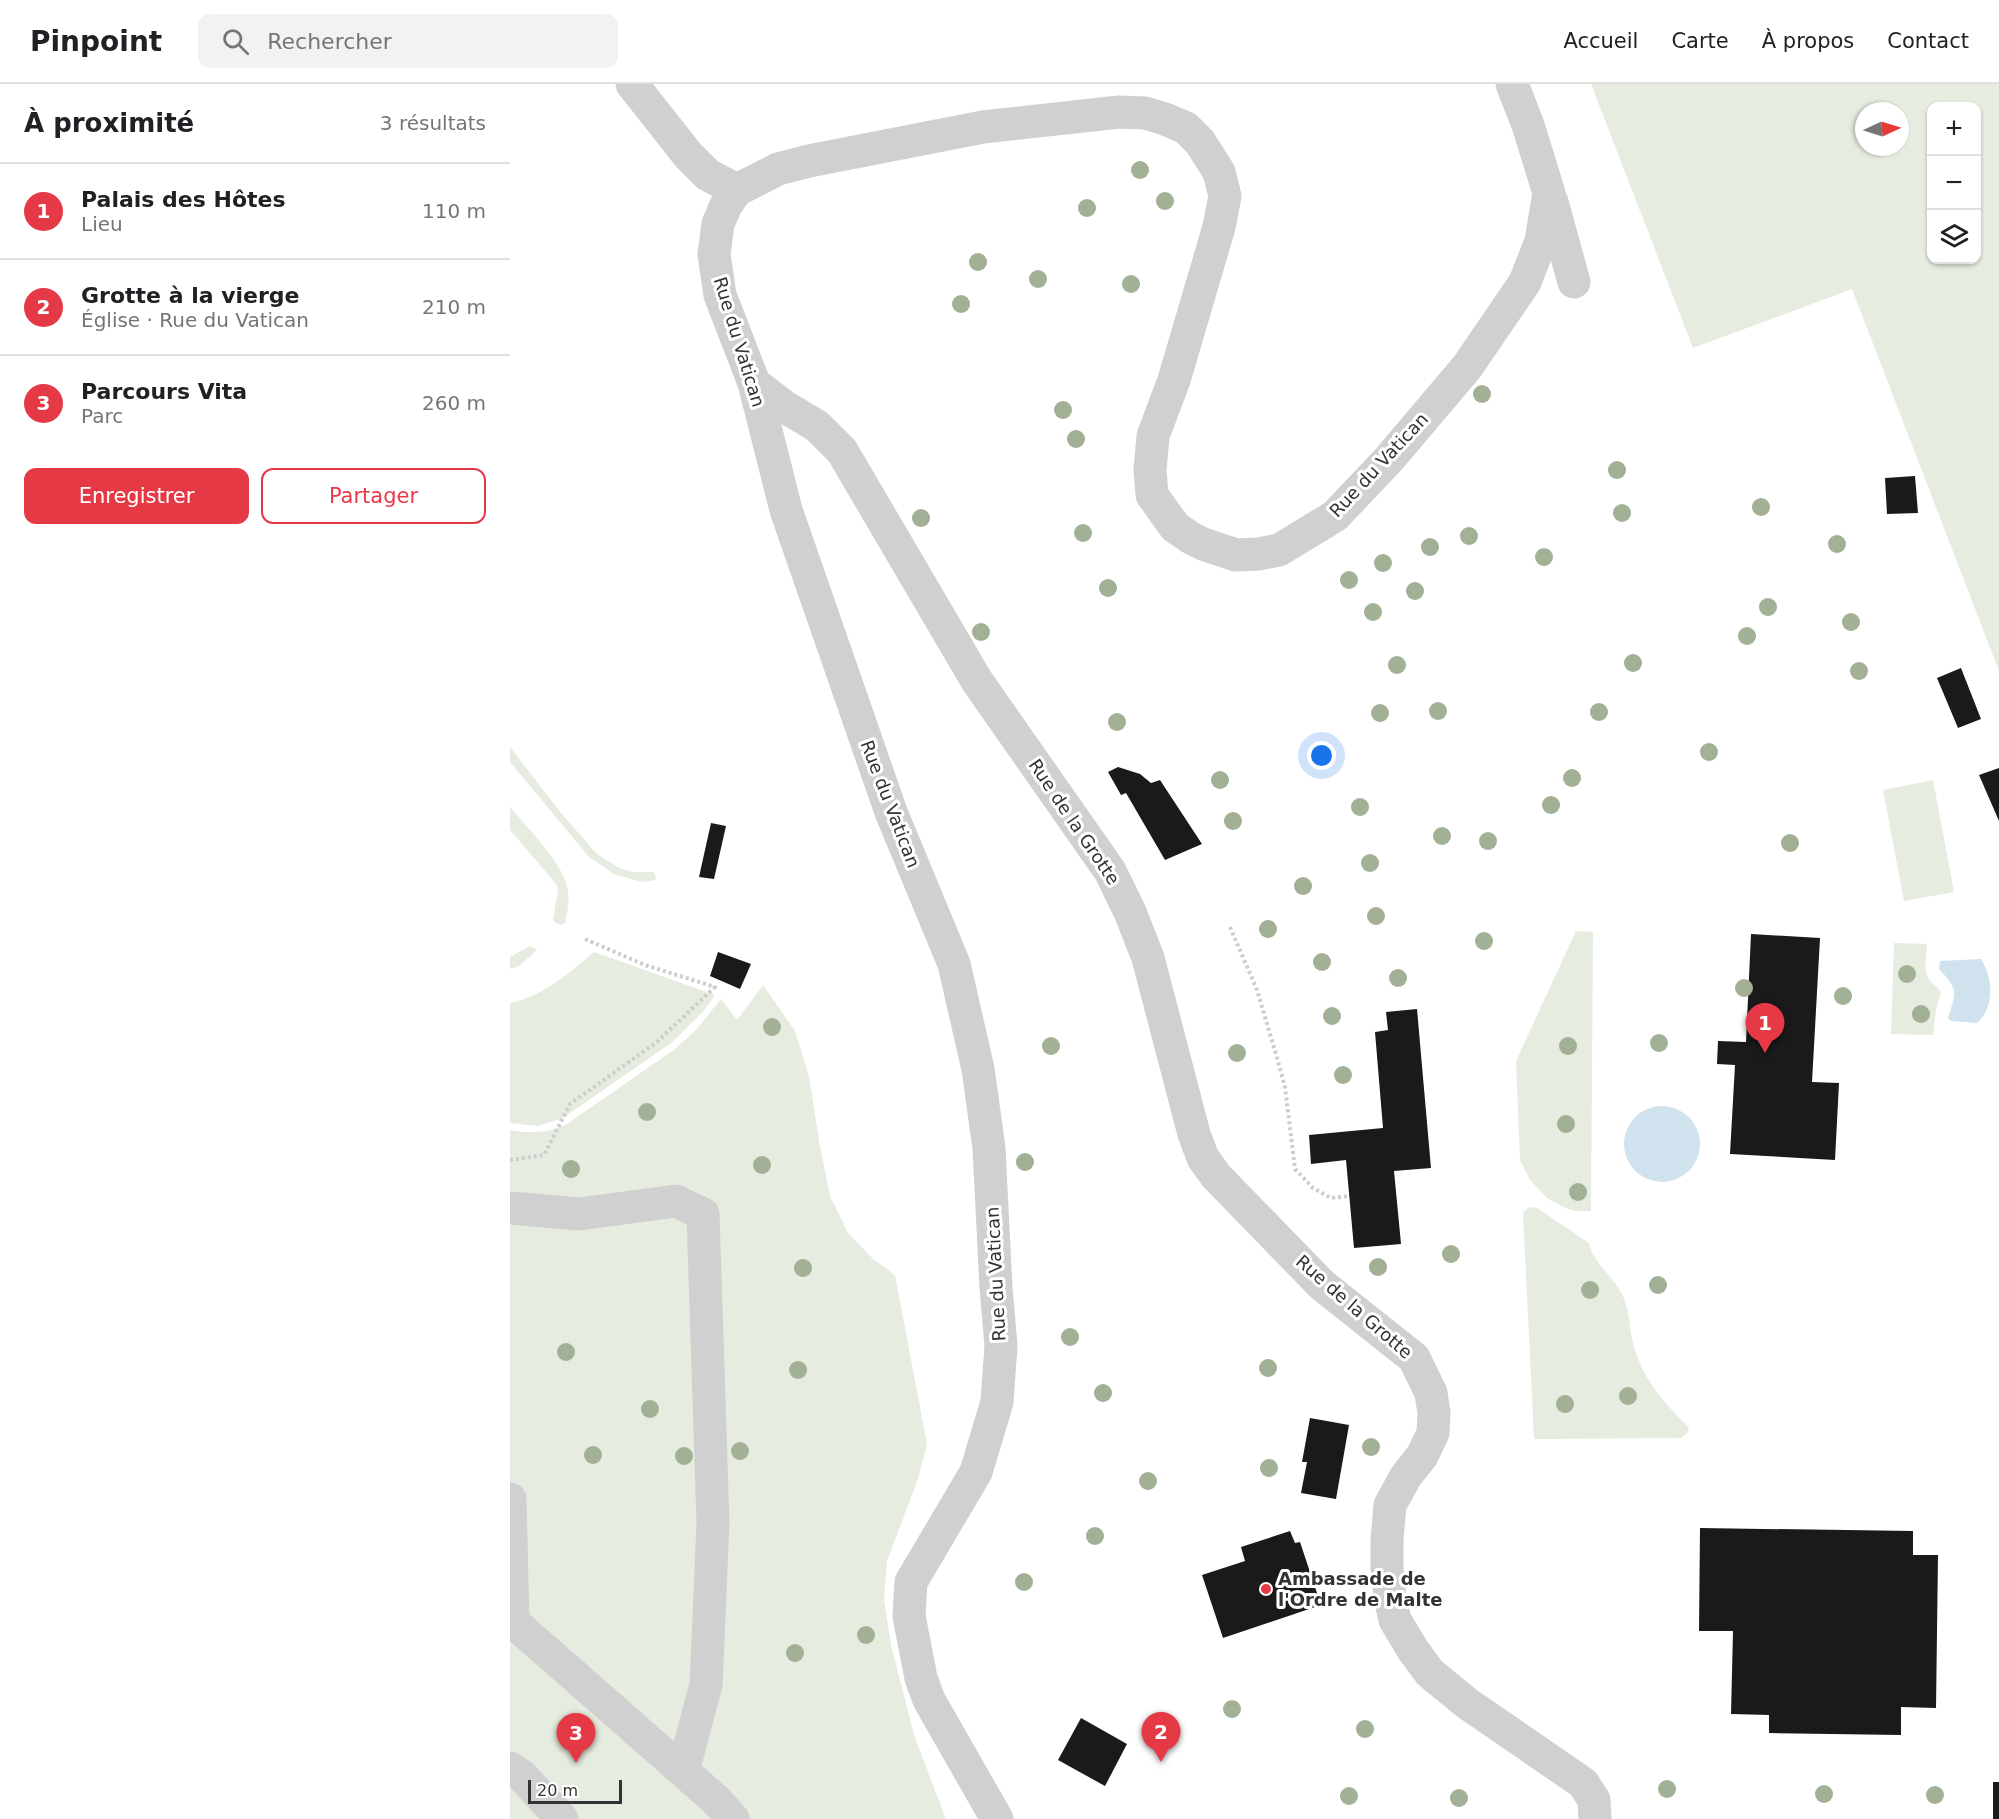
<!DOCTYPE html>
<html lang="fr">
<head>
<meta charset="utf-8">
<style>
	body { margin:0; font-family:"DejaVu Sans",sans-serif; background:#f2f2f2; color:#202124 }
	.controls { position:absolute; right:18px; top:18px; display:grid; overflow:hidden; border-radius:12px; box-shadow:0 2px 4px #0004 }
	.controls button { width:54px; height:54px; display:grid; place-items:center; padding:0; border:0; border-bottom:2px solid #e0e0e0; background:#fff; color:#202124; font:30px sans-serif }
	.compass { position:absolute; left:1345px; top:18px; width:54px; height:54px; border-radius:50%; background:#fff; box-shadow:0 2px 4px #0004; rotate:86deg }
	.scale { position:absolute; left:18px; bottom:15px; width:94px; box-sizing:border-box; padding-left:6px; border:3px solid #333; border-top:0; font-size:16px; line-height:21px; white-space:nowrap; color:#333; -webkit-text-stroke:4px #fff; paint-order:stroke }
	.you { position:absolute; left:812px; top:672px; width:21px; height:21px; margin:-15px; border:4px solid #fff; border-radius:50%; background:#1a73e8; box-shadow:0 0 0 9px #1a73e833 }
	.badge { display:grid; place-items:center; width:39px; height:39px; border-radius:50%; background:#e63946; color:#fff; font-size:20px; font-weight:700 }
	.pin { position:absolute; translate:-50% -50px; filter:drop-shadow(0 2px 3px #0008) }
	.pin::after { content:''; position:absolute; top:32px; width:21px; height:18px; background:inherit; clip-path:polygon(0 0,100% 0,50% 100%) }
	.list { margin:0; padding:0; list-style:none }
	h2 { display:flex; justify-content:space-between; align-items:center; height:78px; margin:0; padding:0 24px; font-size:26px }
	h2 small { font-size:20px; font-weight:400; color:#757577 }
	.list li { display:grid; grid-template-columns:39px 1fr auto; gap:18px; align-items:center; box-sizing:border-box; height:96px; padding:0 24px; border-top:2px solid #e0e0e0 }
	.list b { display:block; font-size:22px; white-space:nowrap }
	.list p { margin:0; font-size:20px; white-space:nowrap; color:#757577 }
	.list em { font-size:20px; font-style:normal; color:#757577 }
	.actions { display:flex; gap:12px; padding:18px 24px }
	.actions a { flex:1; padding:14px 0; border:2px solid #e63946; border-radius:12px; text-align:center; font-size:21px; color:#e63946 }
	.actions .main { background:#e63946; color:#fff }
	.icon { flex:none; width:33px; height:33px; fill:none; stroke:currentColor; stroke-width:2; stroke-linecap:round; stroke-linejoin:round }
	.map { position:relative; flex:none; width:1489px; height:1735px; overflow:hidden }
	header { display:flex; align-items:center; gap:36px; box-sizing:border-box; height:84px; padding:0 30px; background:#fff; border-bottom:2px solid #e0e0e0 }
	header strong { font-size:28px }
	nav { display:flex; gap:33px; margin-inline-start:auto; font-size:21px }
	.search { width:420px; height:54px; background:#f2f2f2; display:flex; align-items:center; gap:15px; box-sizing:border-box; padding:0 21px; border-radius:12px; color:#757577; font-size:22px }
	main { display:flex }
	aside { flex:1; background:#fff }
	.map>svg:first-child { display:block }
</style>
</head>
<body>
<header>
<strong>Pinpoint</strong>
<div class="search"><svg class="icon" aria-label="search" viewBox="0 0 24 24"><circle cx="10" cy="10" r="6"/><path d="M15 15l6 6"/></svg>Rechercher</div>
<nav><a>Accueil</a><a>Carte</a><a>À propos</a><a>Contact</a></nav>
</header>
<main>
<aside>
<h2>À proximité<small>3 résultats</small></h2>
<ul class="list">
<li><span class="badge">1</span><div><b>Palais des Hôtes</b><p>Lieu</p></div><em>110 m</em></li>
<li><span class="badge">2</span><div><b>Grotte à la vierge</b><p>Église · Rue du Vatican</p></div><em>210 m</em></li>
<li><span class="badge">3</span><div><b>Parcours Vita</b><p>Parc</p></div><em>260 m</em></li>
</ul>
<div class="actions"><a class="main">Enregistrer</a><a>Partager</a></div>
</aside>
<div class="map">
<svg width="1489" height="1735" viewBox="0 0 1489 1735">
	<rect width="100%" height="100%" fill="#fff"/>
	<!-- green -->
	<g fill="#e6ecdf" fill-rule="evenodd">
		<path d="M1081 0H1489V587L1342 205 1183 264ZM1422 22H1466V176H1422ZM1354 27H1390V63H1354Z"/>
		<polygon points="0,663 51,729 87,770 109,784 123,788 144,788 146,793 145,796 132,798 104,790 79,773 0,678"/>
		<polygon points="1423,696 1444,808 1394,817 1373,706"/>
		<path d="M0 723C16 742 52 779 57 802 60 814 58 827 55 839L51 841 44 838 43 835 48 807 47 801 0 746Z"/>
		<polygon points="1066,847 1083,848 1081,1127 1064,1127 1053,1123 1037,1114 1020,1096 1010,1076 1006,977"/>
		<path d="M1384 859 1417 860C1417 870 1413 885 1418 894 1421 900 1428 902 1431 909L1426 925 1423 951 1381 950Z"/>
		<polygon points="20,862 27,866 9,882 0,885 0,873"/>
		<path d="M84 868 205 911 193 928 161 959 53 1034 27 1042 0 1039V919C33 912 58 890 84 868Z"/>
		<path d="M253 901 285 947 299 992 310 1063 320 1112 338 1149 363 1175 385 1191 417 1360 408 1395 377 1477 374 1515 381 1561 405 1654 436 1735H0V1046C22 1050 37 1049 57 1040L165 965 186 946 211 915 227 936Z"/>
		<path d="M1019 1123 1027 1124 1079 1159C1083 1179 1103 1192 1112 1210 1119 1224 1119 1239 1122 1255 1131 1294 1153 1317 1179 1344L1178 1348 1171 1354 1024 1355 1013 1129Z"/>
	</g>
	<!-- water -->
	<g fill="#cfe2ee">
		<path d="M1471 875C1483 894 1485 923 1467 939L1441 937 1438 934C1446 908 1449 906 1429 885L1430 877Z"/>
		<circle cx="1152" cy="1060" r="38"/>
	</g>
	<!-- building -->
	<g fill="#1a1a1a">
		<polygon points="1405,392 1408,429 1377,430 1375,394"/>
		<polygon points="1451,584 1471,635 1448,644 1427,594"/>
		<polygon points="608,683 630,690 641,699 650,696 692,760 655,776 616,709 611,711 598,688"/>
		<polygon points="1489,684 1489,737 1469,691"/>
		<polygon points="201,739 216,742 204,795 189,793"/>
		<polygon points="1241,850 1310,854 1302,998 1329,999 1325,1076 1220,1070 1225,981 1207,980 1208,957 1236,958"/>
		<polygon points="208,868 241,880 230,905 200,892"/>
		<polygon points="907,925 921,1084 884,1087 891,1160 844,1164 836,1076 801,1080 799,1051 873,1044 865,948 878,946 876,928"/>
		<polygon points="800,1334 839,1341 826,1415 791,1409 797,1378 792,1378"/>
		<polygon points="1190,1444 1403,1447 1403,1471 1428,1471 1426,1624 1391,1623 1391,1651 1259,1649 1259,1631 1221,1630 1223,1547 1189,1547"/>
		<polygon points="780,1447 785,1459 790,1458 811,1521 713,1554 692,1491 735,1477 731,1463"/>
		<polygon points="571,1634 617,1660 595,1702 548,1676"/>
		<rect x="1483" y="1698" width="6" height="37"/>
	</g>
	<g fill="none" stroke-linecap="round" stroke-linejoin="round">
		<!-- path -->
		<g stroke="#cdcdcd" stroke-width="4" stroke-dasharray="3 3" stroke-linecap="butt">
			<polyline points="720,843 747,906 767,974 775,1003 785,1085 803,1104 821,1114 840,1112"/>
			<polyline points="0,1076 34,1071 60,1020 147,958 205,903 135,881 75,855"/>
		</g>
		<!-- minor -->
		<g stroke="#d0d0d0" stroke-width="33">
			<polyline points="122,0 178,71 198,91 227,106"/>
			<polyline points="1042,118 1064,198"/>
			<polyline points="244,299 275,323 307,342 332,367 467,597 600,787 620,828 638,874 684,1050 693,1074 706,1092 812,1201 904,1274 921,1309 924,1329 923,1349 912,1372 896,1392 880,1421 877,1456 877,1485 880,1513 885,1536 903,1566 920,1589 958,1620 1073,1699 1084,1716 1085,1735"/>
			<polyline points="0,1124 69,1130 166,1117 193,1130 203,1440 196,1601 173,1687"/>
			<polyline points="0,1415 3,1538 206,1716 223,1735"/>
			<polyline points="0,1684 12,1692 52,1735"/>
			<polyline points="487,1735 419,1616 411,1594 399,1532 401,1498 466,1388 487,1318 491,1262 486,1204 479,1064 468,985 444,880 381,728 276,426 244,299 210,211 204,170 208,140 216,121 227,106 268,85 299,77 473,43 609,28 635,29 655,35 676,44 690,58 709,88 715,112 709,143 664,296 643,352 640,386 642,411 665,443 681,454 693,460 726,471 748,470 769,466 825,432 879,375 957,283 1015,198 1031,157 1039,109 1018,41 1002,0"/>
		</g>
	</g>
	<!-- trees -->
	<g fill="#a2b095">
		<circle cx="630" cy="86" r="9"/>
		<circle cx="655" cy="117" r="9"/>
		<circle cx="577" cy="124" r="9"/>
		<circle cx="468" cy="178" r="9"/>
		<circle cx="528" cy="195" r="9"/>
		<circle cx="621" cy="200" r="9"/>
		<circle cx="451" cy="220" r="9"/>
		<circle cx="972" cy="310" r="9"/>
		<circle cx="553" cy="326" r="9"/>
		<circle cx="566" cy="355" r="9"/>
		<circle cx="1107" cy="386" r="9"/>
		<circle cx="1251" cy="423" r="9"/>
		<circle cx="1112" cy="429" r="9"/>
		<circle cx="411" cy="434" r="9"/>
		<circle cx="573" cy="449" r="9"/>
		<circle cx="959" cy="452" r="9"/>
		<circle cx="1327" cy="460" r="9"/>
		<circle cx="920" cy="463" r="9"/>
		<circle cx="1034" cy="473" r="9"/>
		<circle cx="873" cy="479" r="9"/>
		<circle cx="839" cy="496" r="9"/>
		<circle cx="598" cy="504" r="9"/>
		<circle cx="905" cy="507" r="9"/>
		<circle cx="1258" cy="523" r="9"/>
		<circle cx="863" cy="528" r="9"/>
		<circle cx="1341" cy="538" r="9"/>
		<circle cx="471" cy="548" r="9"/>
		<circle cx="1237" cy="552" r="9"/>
		<circle cx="1123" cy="579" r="9"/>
		<circle cx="887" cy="581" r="9"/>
		<circle cx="1349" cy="587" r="9"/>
		<circle cx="928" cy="627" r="9"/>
		<circle cx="1089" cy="628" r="9"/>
		<circle cx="870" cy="629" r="9"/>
		<circle cx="607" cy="638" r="9"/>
		<circle cx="1199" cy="668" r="9"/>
		<circle cx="1062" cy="694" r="9"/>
		<circle cx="710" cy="696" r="9"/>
		<circle cx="1041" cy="721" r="9"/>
		<circle cx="850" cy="723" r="9"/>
		<circle cx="723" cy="737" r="9"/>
		<circle cx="932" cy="752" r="9"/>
		<circle cx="978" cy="757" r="9"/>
		<circle cx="1280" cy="759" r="9"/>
		<circle cx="860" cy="779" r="9"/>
		<circle cx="793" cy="802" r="9"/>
		<circle cx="866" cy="832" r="9"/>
		<circle cx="758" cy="845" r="9"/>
		<circle cx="974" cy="857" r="9"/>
		<circle cx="812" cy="878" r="9"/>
		<circle cx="1397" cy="890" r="9"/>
		<circle cx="888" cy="894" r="9"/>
		<circle cx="1234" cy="904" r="9"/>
		<circle cx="1333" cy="912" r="9"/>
		<circle cx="1411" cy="930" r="9"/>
		<circle cx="822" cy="932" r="9"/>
		<circle cx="262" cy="943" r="9"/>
		<circle cx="1149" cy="959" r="9"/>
		<circle cx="541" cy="962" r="9"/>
		<circle cx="1058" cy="962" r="9"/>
		<circle cx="727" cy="969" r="9"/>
		<circle cx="833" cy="991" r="9"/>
		<circle cx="137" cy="1028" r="9"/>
		<circle cx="1056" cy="1040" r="9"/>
		<circle cx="515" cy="1078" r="9"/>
		<circle cx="252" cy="1081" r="9"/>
		<circle cx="61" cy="1085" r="9"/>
		<circle cx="1068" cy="1108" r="9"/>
		<circle cx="941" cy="1170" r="9"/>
		<circle cx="868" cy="1183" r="9"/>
		<circle cx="293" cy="1184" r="9"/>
		<circle cx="1148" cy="1201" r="9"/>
		<circle cx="1080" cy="1206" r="9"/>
		<circle cx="560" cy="1253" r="9"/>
		<circle cx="56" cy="1268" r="9"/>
		<circle cx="758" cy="1284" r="9"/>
		<circle cx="288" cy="1286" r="9"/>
		<circle cx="593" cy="1309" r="9"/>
		<circle cx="1118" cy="1312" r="9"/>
		<circle cx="1055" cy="1320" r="9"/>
		<circle cx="140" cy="1325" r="9"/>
		<circle cx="861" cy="1363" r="9"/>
		<circle cx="230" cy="1367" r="9"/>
		<circle cx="83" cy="1371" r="9"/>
		<circle cx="174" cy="1372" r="9"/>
		<circle cx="759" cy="1384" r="9"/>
		<circle cx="638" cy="1397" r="9"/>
		<circle cx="585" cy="1452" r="9"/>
		<circle cx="514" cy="1498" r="9"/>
		<circle cx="356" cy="1551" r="9"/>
		<circle cx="285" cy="1569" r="9"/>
		<circle cx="722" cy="1625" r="9"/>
		<circle cx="855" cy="1645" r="9"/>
		<circle cx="1157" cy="1705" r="9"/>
		<circle cx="1314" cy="1710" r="9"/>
		<circle cx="1425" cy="1711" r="9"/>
		<circle cx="839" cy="1712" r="9"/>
		<circle cx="949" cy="1714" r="9"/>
	</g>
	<!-- markers -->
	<circle fill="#e63946" stroke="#fff" stroke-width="2" cx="756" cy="1505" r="6"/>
	<g text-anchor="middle" stroke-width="6" stroke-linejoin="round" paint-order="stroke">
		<!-- street labels -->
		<g font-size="18" fill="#333" stroke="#fff">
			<text transform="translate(229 258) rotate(73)" y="6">Rue du Vatican</text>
			<text transform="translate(869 381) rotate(-47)" y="6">Rue du Vatican</text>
			<text transform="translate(380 720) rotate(69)" y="6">Rue du Vatican</text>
			<text transform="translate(564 738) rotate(56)" y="6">Rue de la Grotte</text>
			<text transform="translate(486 1190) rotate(-93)" y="6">Rue du Vatican</text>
			<text transform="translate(844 1223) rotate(41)" y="6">Rue de la Grotte</text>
		</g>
		<!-- poi labels -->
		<g font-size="18" font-weight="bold" fill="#333" stroke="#fff" text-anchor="start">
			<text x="768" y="1501">Ambassade de<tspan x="768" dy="21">l'Ordre de Malte</tspan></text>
		</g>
	</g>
</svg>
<div class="controls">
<button>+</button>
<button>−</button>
<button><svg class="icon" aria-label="layers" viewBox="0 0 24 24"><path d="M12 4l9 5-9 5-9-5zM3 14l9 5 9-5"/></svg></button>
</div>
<svg class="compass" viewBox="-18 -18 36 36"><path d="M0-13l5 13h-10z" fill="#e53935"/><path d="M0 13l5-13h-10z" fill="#757577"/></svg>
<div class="scale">20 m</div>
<div class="you"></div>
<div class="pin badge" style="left:1255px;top:969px">1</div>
<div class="pin badge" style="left:651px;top:1678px">2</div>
<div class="pin badge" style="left:66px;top:1679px">3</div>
</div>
</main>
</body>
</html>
